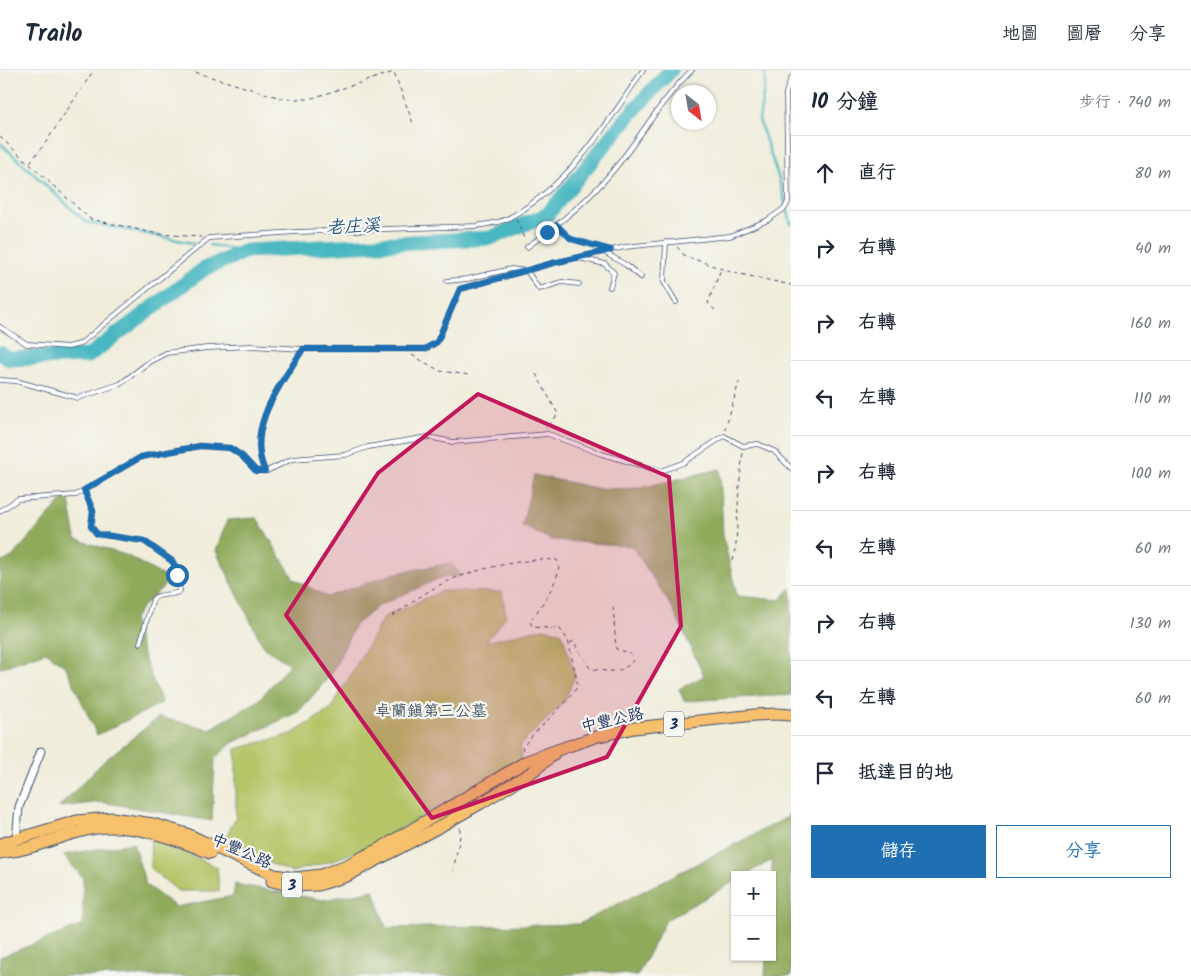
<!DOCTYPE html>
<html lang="zh-TW">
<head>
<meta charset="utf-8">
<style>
	body { margin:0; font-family:Kalam,"LXGW WenKai TC",sans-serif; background:#f6f6f7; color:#1f2937 }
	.controls { position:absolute; right:15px; bottom:15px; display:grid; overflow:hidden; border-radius:0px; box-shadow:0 1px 4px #0004 }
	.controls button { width:45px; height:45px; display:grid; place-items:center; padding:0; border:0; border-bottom:1px solid #e0e1e3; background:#fff; color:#1f2937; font:25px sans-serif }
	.compass { position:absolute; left:671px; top:15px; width:45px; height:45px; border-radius:50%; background:#fff; box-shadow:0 1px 4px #0004; rotate:149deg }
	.stop { position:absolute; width:15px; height:15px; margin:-11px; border:4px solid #1f6fb2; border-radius:50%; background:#fff }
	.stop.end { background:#1f6fb2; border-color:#fff; box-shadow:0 1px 5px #0008 }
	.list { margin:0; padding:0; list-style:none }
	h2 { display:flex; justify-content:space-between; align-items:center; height:65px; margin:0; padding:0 20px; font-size:21px }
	h2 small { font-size:16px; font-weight:400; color:#747a83 }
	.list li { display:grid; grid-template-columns:32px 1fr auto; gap:15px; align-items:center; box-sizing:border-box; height:75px; padding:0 20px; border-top:1px solid #e0e1e3 }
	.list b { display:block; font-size:19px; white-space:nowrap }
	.list em { font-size:16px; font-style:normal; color:#747a83 }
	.actions { display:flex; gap:10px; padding:15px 20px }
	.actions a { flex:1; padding:11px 0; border:1px solid #1f6fb2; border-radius:0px; text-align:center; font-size:18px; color:#1f6fb2 }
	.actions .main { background:#1f6fb2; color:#fff }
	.icon { flex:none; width:28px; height:28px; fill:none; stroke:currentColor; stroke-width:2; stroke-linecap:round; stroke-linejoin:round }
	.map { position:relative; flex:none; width:791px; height:906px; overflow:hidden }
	header { display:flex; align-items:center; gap:30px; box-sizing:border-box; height:70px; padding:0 25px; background:#fff; border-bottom:1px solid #e0e1e3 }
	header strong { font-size:24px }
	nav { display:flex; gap:28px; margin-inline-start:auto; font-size:18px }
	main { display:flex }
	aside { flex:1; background:#fff }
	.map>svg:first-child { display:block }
</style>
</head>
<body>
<header>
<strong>Trailo</strong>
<nav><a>地圖</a><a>圖層</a><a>分享</a></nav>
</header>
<main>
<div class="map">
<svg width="791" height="906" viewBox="0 0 791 906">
	<rect width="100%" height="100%" fill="#f6f6f2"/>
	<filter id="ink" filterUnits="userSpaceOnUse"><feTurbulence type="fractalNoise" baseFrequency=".02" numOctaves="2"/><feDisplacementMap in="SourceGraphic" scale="10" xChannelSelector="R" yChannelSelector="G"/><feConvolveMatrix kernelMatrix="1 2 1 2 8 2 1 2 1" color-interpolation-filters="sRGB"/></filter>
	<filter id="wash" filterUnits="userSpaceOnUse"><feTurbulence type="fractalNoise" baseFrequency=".0096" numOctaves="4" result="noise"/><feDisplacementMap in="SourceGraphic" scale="20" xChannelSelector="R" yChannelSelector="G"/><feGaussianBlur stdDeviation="1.12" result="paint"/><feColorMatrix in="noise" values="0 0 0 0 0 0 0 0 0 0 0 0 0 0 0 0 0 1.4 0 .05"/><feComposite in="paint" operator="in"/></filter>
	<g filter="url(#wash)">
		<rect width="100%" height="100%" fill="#f0eddb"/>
		<!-- green -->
		<g fill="#b5c568" stroke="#687a63">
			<polygon points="442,521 502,522 506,546 486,572 544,558 562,563 575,606 564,632 520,675 522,690 369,776 332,791 291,802 244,783 226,767 236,747 236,679 292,664 331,639 384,547"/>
			<polygon points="151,767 217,797 219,821 178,821 150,798"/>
		</g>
		<!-- forest -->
		<g fill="#90aa5c" stroke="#566c5d">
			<polygon points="720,399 723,466 737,526 780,530 791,518 791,625 684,631 679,619 704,606 673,539 632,476 552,470 522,456 534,405 600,419 640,418"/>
			<polygon points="68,424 76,469 128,486 170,510 141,538 133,550 144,588 162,633 97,665 66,597 46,582 0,598 0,493 12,487"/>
			<polygon points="257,448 294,509 327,527 395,503 451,493 462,506 440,508 378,536 355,555 331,605 298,642 232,673 215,688 212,751 102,732 59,737 104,691 159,647 210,659 258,631 290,594 264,578 216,481 227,450"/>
			<polygon points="791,739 791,906 765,906 766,887 772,887 772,790 745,805 735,805 735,811 666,850 637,906 600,901 556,906 0,906 0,887 83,855 83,808 63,785 133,773 146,815 176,837 233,826 235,814 323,830 374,820 386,858 579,854 788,747"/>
		</g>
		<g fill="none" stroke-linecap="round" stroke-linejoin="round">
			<!-- stream -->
			<g stroke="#48b7c1" stroke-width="2.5">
				<polyline points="765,0 765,12 759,50 778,106 791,154"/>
				<polyline points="0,73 86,152 193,173"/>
				<polyline points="209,175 246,181"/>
			</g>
			<!-- river -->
			<polyline stroke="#48b7c1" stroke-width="15" points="0,283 9,289 88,286 204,199 246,181 490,168 547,145 632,42 671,0"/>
		</g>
	</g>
	<g filter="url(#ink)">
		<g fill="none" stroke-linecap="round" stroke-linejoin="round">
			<!-- service casing -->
			<g stroke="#3b4c71" stroke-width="5.5">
				<g id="service">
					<polyline points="666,172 664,212 676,232"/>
					<path d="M527 177C558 155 587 132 611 103 639 70 660 31 692 0"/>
					<polyline points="604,182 626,195 641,207"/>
					<polyline points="579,188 605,194 614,203 610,217"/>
					<polyline points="447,211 467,209 511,199 527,201 539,219 562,212 579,214"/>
					<path d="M0 257 27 274 68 277 80 274 209 168 296 162 477 156C487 154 499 153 507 149 568 117 607 55 643 0"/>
					<polyline points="0,310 16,311 78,328 120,314 149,292 166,283 207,278 251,276 303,279 425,279 437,272 460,219 553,193 625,177 730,166 768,150 785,138 788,132 786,23 791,8"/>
					<path d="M265 401C245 358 281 314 303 279"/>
					<path d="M85 421 93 441 91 457 97 464 144 471 172 491 176 497 180 521C171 527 161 522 153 529L140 573"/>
					<polyline points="0,441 18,429 76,425 141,387 200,376 230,378 242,386 256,401 267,401 292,389 345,385 368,377 428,367 453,372 548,364 602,384 661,401 683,393 724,366 743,376 758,374 774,381 791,398"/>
				</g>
			</g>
			<!-- minor casing -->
			<g stroke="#3b4c71" stroke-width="9">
				<polyline id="minor" points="16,770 19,737 41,681"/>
			</g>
			<!-- primary casing -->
			<g stroke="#3b4c71" stroke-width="13">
				<g id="primary">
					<polyline points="0,774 77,751 112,748 153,754 187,764 274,805 295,808 321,805 347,795 379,779 527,691 560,679 595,667 634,658 755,645 777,644 791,645"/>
					<path d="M0 783C8 781 16 781 23 779 48 773 72 761 97 758 133 753 177 769 210 783"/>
					<polyline points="272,811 293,816 318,815 347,806 439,757 481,733 532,702 553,685"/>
				</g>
			</g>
			<!-- path -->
			<g stroke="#3b4c71" stroke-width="1" stroke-dasharray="4 4" stroke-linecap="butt">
				<polyline points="188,0 284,29 309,29 394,2 414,56"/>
				<polyline points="0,67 90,149 158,164 201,167"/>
				<polyline points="30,92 44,75 94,0"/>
				<polyline points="516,149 525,171"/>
				<polyline points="561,159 571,169 597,176"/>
				<polyline points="677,177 685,186 731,202 791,215"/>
				<polyline points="715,240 708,233 721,199"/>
				<polyline points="412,285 440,301 470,305"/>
				<polyline points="536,304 558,344 546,359"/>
				<polyline points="725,360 739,312"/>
				<polyline points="733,491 736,475 739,418 743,381"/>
				<path d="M392 546C409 535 426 521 444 513 470 500 528 487 557 490 566 504 538 539 530 552L533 557 560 559 568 570 578 616C563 639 539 655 522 678L524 682"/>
				<path d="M570 573 574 571 577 578 590 598C607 602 623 605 634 589 631 581 624 582 616 579L613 536"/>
				<polyline points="453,801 460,766 460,756"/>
			</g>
			<!-- service -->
			<use href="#service" stroke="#fff" stroke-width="4"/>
			<!-- minor -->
			<use href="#minor" stroke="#fff" stroke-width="7"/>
			<!-- primary -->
			<use href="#primary" stroke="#f7c06c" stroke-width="11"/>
		</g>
	</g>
	<g fill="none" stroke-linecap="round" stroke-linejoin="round" filter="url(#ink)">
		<!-- route -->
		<path stroke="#1f6fb2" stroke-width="6" d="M177 505 176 497 172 491 144 471 97 464 91 456 93 441 84 420 141 387 200 376 230 378 242 386 256 401H265C245 358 281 314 303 279H425L437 272 460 219 553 193 611 180 571 169 557 155 547 162"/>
	</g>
	<!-- marked area -->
	<path fill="#c2185b" fill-opacity="0.2" stroke="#c2185b" stroke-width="4" stroke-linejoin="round" d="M478 324 669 407 681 556 607 687 432 748 286 545 378 403Z"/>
	<g text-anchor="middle" stroke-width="4.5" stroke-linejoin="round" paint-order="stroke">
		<!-- shield labels -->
		<g fill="#f6f6f2" stroke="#5d6b8a" stroke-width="1">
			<rect x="664" y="641.5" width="20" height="25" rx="4"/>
			<rect x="282" y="802.5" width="20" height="25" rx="4"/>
		</g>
		<g font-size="15" font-weight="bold" fill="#1b2f5e">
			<text x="674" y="659">3</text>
			<text x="292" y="820">3</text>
		</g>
		<!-- park labels -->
		<g font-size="16" fill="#425460" stroke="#f6f6f2">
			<text x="431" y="646">卓蘭鎮第三公墓</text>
		</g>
		<!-- street labels -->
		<g font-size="16" fill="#1b2f5e" stroke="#f6f6f2">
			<text transform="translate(612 649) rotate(-13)" y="6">中豐公路</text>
			<text transform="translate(242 780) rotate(24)" y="6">中豐公路</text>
		</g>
		<!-- water labels -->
		<g font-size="18" font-style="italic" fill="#28587c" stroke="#f6f6f2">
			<text transform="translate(353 156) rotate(-3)" y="6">老庄溪</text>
		</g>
	</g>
</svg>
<div class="controls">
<button>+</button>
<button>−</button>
</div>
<svg class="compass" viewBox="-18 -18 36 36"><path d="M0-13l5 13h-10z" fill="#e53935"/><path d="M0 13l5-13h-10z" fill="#747a83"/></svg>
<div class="stop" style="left:177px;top:505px"></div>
<div class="stop end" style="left:547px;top:162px"></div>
</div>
<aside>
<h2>10 分鐘<small>步行 · 740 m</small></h2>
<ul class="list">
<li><svg class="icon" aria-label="ahead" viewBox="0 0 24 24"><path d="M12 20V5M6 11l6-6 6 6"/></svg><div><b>直行</b></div><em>80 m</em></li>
<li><svg class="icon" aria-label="right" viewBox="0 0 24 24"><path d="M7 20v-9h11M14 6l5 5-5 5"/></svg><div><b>右轉</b></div><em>40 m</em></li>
<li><svg class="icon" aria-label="right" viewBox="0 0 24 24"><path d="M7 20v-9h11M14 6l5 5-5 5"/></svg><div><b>右轉</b></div><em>160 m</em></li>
<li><svg class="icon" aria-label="left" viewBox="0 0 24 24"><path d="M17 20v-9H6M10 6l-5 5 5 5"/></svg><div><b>左轉</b></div><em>110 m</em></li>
<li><svg class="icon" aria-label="right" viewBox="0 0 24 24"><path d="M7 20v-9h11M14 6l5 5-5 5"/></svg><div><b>右轉</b></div><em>100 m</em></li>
<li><svg class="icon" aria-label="left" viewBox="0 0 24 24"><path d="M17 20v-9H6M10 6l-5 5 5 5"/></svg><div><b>左轉</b></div><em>60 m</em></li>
<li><svg class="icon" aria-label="right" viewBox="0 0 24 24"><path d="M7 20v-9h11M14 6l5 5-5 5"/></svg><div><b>右轉</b></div><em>130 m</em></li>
<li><svg class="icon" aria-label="left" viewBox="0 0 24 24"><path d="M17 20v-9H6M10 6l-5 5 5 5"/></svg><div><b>左轉</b></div><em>60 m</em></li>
<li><svg class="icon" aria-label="arrive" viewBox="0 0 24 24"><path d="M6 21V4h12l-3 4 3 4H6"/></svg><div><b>抵達目的地</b></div></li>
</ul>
<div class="actions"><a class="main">儲存</a><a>分享</a></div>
</aside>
</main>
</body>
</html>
